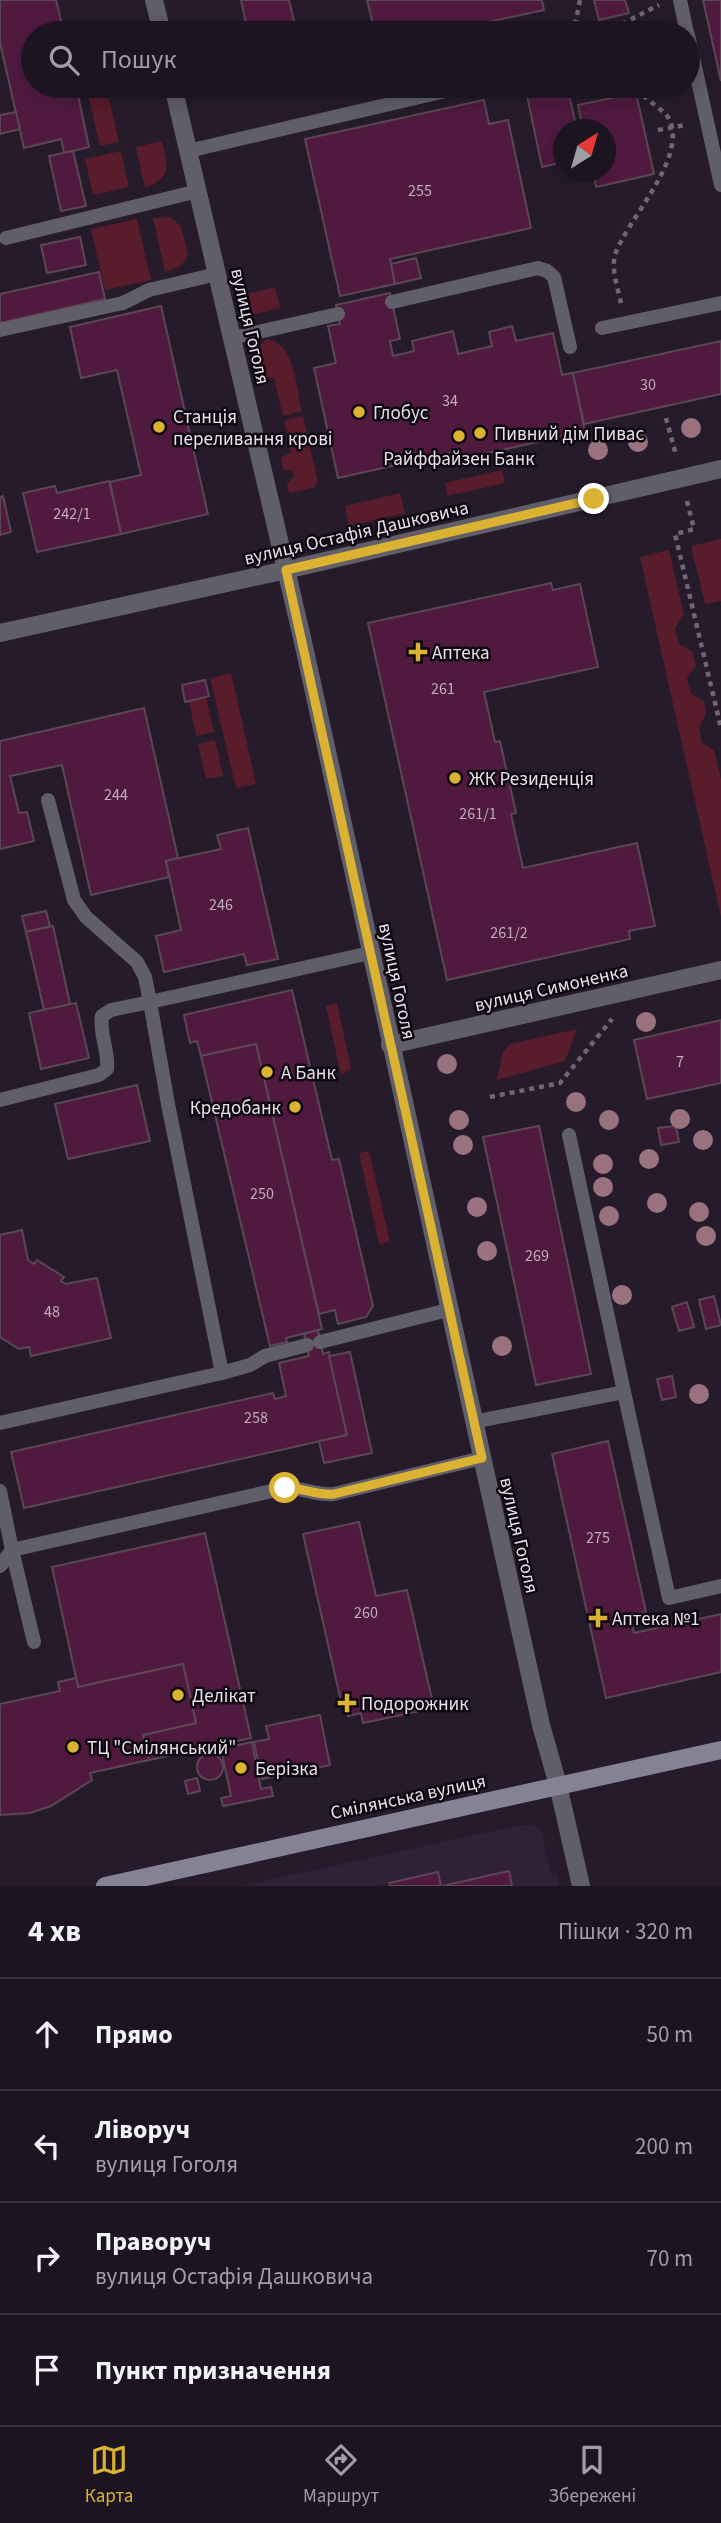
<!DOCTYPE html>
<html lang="uk">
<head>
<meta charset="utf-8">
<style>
	body { margin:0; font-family:"Source Sans 3",sans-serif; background:#251d29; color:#f1f3f6 }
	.compass { position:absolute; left:553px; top:119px; width:63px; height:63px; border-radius:50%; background:#1c1420; box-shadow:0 4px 18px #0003; rotate:37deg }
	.stop { position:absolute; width:21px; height:21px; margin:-16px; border:5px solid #dcb233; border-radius:50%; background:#fff }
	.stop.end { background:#dcb233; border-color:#fff; box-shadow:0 2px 7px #0008 }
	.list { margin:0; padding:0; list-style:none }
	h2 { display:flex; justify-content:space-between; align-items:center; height:91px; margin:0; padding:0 28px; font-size:30px }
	h2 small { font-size:23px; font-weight:400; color:#a09ea5 }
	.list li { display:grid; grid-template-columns:46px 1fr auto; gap:21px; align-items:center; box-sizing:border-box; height:112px; padding:0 28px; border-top:2px solid #3a333e }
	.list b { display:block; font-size:26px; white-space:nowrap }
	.list p { margin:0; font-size:23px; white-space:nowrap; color:#a09ea5 }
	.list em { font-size:23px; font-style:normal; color:#a09ea5 }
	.icon { flex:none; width:38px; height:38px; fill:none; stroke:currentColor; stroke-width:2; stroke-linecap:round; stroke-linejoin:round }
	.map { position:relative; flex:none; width:721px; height:1886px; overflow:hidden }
	.search { position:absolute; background:#1c1420; box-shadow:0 4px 18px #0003; left:21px; right:21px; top:21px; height:77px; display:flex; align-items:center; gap:18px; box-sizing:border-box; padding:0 24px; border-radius:38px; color:#a09ea5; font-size:26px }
	.sheet { height:539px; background:#1c1420 }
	nav { display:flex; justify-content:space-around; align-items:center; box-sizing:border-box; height:98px; border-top:2px solid #3a333e; background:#1c1420; font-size:19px; color:#a09ea5 }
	nav a { display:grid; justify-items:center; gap:4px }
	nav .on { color:#dcb233 }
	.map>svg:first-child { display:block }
</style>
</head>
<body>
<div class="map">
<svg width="721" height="1886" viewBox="0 0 721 1886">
	<rect width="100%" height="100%" fill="#261b2b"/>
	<!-- built -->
	<polygon fill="#302136" points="521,1825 534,1826 542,1834 551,1874 557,1873 559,1886 441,1886 438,1872 377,1886 241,1886"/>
	<!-- green -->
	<g fill="#581c2a">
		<polygon points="86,86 106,86 119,142 100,146"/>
		<path d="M162 141C168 167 173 177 145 188L136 147Z"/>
		<polygon points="121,151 129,187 93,195 85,159"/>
		<polygon points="170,217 181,226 188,255 181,266 165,272 153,218"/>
		<polygon points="137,219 151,280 105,290 91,229"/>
		<polygon points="275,287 280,308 252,315 247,294"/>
		<path d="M269 339C296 347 296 389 302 411L283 416 274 378 262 377 256 351 264 341Z"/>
		<polygon points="303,416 318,483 315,484 316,487 289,493 287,484 294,476 293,470 283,470 281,458 291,452 284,420"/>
		<polygon points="502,470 505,483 447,496 445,483"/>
		<polygon points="400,493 405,513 349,526 345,506"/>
		<polygon points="721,539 721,601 705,604 691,546"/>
		<polygon points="669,550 684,615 675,628 679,644 692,651 696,666 687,678 691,694 704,701 706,714 699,727 702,743 714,750 721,779 721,917 640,557"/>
		<polygon points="231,673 256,784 236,788 210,678"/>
		<polygon points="206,697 214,732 196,736 189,701"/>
		<polygon points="215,740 223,776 206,779 198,744"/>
		<polygon points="337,1003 351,1069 341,1075 326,1006"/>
		<polygon points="577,1029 565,1061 497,1080 503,1052 510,1044"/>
		<polygon points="369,1151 390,1242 379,1244 359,1153"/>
	</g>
	<!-- building -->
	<g fill="#501a3f" stroke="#5b4653" stroke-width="2">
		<polygon points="0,0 56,0 64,33 33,33 33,86 76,86 89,147 64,153 61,139 24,148 0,43"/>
		<polygon points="241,0 289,0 297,33 248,33"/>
		<polygon points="367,0 542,0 544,10 437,33 375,33"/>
		<polygon points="594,0 625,0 629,13 599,20"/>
		<polygon points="703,0 721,0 721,81"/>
		<polygon points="525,86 567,86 577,130 564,130 564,162 542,167"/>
		<polygon points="636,93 654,174 596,187 593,172 606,172 606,130 583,130 578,105"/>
		<polygon points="484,100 489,124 508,120 531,228 390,259 395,284 340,296 305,139"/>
		<polygon points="16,112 20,129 0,134 0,115"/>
		<polygon points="73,151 86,206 61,211 49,156"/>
		<polygon points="80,237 86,265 47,273 41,245"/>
		<polygon points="416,258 421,278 395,284 391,264"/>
		<polygon points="99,272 105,299 0,323 0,294"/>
		<polygon points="390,293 400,339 390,341 393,356 414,351 412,341 453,331 458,354 492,346 489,332 512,326 516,341 553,333 562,375 573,373 585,432 455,460 454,452 338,478 314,368 336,363 328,326 340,324 336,305"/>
		<polygon points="161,306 208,514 121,534 110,482 141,475 117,370 81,378 70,327"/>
		<polygon points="721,341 721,394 584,424 573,373"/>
		<polygon points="109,481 121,534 37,552 23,493 55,486 57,493"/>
		<polygon points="3,496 11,532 0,535 0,497"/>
		<polygon points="551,583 553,590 580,584 598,667 484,692 495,742 500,741 516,813 511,814 523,868 637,843 655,926 629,931 630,939 447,980 368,623"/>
		<polygon points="205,680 209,696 185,702 182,685"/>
		<polygon points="144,708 178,858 166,861 169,877 91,895 62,765 10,776 19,813 27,812 34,841 0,849 0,741"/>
		<polygon points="248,828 278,959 247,965 244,954 164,972 156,936 181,930 166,861 221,849 217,835"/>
		<polygon points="46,911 50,926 26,932 22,916"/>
		<polygon points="53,926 70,1004 44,1010 26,932"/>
		<polygon points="292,990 332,1160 339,1159 373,1306 366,1317 338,1324 335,1310 319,1314 256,1044 201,1056 197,1041 190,1043 184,1015"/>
		<polygon points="76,1003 89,1058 41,1069 29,1013"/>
		<polygon points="721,1020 721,1083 647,1099 634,1040"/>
		<polygon points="256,1044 322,1329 286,1338 287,1342 270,1346 201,1056"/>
		<polygon points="137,1085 150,1141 68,1159 55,1104"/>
		<polygon points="539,1126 591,1374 536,1385 483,1137"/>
		<polygon points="676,1126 679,1142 661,1145 658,1128"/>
		<polygon points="22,1230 28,1260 34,1264 37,1260 64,1277 61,1281 66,1284 97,1278 111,1338 31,1356 29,1347 19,1349 0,1337 0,1235"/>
		<polygon points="714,1296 721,1325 706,1329 699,1300"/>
		<polygon points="687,1302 694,1327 679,1331 672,1307"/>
		<polygon points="318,1330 323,1354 329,1352 347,1435 24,1508 11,1452 273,1393 275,1399 286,1396 279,1363 309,1356 304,1334"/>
		<polygon points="350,1352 372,1453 324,1463 319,1441 347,1435 329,1356"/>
		<polygon points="672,1376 676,1397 662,1400 657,1379"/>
		<polygon points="608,1441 646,1612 630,1615 634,1633 721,1614 721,1672 606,1698 552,1454"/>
		<polygon points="359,1522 376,1596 407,1590 434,1708 363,1723 361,1713 348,1716 346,1705 342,1706 303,1534"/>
		<polygon points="205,1533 251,1738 149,1760 143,1735 196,1723 183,1664 78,1687 52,1567"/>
		<polygon points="183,1664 196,1723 143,1735 149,1760 90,1773 92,1780 51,1806 30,1813 0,1815 0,1704 60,1691 58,1682 76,1678 78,1687"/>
		<polygon points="320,1715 330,1765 262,1779 254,1742 269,1739 266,1726"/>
		<polygon points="252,1742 261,1789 271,1787 273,1796 223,1806 221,1798 231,1796 221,1749"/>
		<circle cx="210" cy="1767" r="13"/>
		<polygon points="197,1778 200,1791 188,1794 185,1781"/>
		<polygon points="509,1871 512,1886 442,1886"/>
		<polygon points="438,1872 441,1886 390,1886 389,1883"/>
	</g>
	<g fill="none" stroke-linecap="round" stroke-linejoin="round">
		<!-- path -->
		<g stroke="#6f6573" stroke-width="4.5" stroke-dasharray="5 5" stroke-linecap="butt">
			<polyline points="630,21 631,33"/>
			<polyline points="569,33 576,20 580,0"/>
			<polyline points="604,33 659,5"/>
			<polyline points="658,130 685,125"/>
			<path d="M621 303C618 289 611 269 615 255 627 218 694 153 666 114L631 86"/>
			<polyline points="666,418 676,455"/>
			<polyline points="687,501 694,529 675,534 721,728"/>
			<polyline points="490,1097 560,1083 612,1019"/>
		</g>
		<!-- service -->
		<g stroke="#605f69" stroke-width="14">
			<polyline points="680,0 687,33"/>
			<polyline points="688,35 721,185"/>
			<polyline points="188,151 467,86"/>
			<polyline points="6,238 198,191"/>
			<polyline points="392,302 538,268 547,271 554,277 570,347"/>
			<polyline points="602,328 721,303"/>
			<polyline points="0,330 123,303 149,290 217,274"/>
			<polyline points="232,338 338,314"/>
			<path d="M0 1100 99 1075 107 1069C109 1051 99 1034 102 1016L111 1010 150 1002 145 977 137 962 86 917 74 900 48 800"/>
			<polyline points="320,1342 448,1310"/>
			<polyline points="222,1373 250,1365 265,1356 307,1345"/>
			<polyline points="624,1392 669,1598 721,1586"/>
			<polyline points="473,1422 624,1392 569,1135"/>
			<polyline points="0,1423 222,1373 168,1104 150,1002 370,953"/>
			<path d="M0 1491 12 1550 285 1488C302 1487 317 1496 334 1494L482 1458"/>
			<polyline points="0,1566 12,1550 34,1642"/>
		</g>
		<!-- minor -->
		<g stroke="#605f69" stroke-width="18">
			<polyline points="154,0 162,33"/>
			<polyline points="173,86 303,642 541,1725 558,1785 581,1886"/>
			<polyline points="0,633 286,570 721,469"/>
			<polyline points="390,1045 721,970"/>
		</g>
		<!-- secondary -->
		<polyline stroke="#858393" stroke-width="18" points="105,1886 721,1750"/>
	</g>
	<!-- trees -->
	<g fill="#9a717e">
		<circle cx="691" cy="428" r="10"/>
		<circle cx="638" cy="442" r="10"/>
		<circle cx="598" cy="450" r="10"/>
		<circle cx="646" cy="1022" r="10"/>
		<circle cx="447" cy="1064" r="10"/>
		<circle cx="576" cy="1102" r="10"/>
		<circle cx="680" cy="1119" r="10"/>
		<circle cx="459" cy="1120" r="10"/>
		<circle cx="609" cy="1120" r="10"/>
		<circle cx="703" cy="1140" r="10"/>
		<circle cx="463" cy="1145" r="10"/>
		<circle cx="649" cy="1159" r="10"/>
		<circle cx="603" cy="1164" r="10"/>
		<circle cx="603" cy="1187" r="10"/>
		<circle cx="657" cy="1203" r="10"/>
		<circle cx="477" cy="1207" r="10"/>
		<circle cx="699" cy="1212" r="10"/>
		<circle cx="609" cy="1216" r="10"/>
		<circle cx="706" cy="1236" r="10"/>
		<circle cx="487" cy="1251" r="10"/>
		<circle cx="622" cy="1295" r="10"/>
		<circle cx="502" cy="1346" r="10"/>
		<circle cx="699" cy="1394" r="10"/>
	</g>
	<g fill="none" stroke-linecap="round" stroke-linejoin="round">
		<!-- route -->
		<path stroke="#dcb233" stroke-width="9" d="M285 1488C302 1487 317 1496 334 1494L482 1458 286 570 594 499"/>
	</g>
	<!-- markers -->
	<g fill="#dcb233" stroke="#0d080f" stroke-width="2.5">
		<circle cx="359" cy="412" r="7"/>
		<circle cx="159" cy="427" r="7"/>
		<circle cx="480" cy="433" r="7"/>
		<circle cx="459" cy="436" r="7"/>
		<path d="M414.5 641.5h7v7h7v7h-7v7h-7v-7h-7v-7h7z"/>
		<circle cx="455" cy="778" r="7"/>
		<circle cx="267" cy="1072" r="7"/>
		<circle cx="295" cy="1107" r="7"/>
		<path d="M594.5 1607.5h7v7h7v7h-7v7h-7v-7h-7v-7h7z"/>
		<circle cx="178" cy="1695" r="7"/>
		<path d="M343.5 1692.5h7v7h7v7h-7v7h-7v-7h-7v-7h7z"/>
		<circle cx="73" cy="1747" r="7"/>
		<circle cx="241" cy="1768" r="7"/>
	</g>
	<g text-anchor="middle" stroke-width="5" stroke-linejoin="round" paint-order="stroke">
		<!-- number labels -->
		<g font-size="16" fill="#c0adbe">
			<text x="420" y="196">255</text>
			<text x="648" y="390">30</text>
			<text x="450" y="406">34</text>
			<text x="72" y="519">242/1</text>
			<text x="443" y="694">261</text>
			<text x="116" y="800">244</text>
			<text x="478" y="819">261/1</text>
			<text x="221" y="910">246</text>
			<text x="509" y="938">261/2</text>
			<text x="680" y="1067">7</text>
			<text x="262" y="1199">250</text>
			<text x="537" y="1261">269</text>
			<text x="52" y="1317">48</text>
			<text x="256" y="1423">258</text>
			<text x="598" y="1543">275</text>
			<text x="366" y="1618">260</text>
		</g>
		<!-- street labels -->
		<g font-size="19" fill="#e6dee9" stroke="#0d080f">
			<text transform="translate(251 326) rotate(77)" y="7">вулиця Гоголя</text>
			<text transform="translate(356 532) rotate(-13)" y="7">вулиця Остафія Дашковича</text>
			<text transform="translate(398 981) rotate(78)" y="7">вулиця Гоголя</text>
			<text transform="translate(551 987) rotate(-13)" y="7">вулиця Симоненка</text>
			<text transform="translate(520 1535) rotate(77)" y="7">вулиця Гоголя</text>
			<text transform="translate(408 1796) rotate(-12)" y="7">Смілянська вулиця</text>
		</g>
		<!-- poi labels -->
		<g font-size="19" fill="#e6dee9" stroke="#0d080f" text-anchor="start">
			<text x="373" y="419">Глобус</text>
			<text x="173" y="423">Станція<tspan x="173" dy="22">переливання крові</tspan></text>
			<text x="494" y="440">Пивний дім Пивас</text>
			<text x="459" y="465" text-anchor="middle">Райффайзен Банк</text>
			<text x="432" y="659">Аптека</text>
			<text x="469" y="785">ЖК Резиденція</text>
			<text x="281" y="1079">А Банк</text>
			<text x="281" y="1114" text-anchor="end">Кредобанк</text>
			<text x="612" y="1625">Аптека №1</text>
			<text x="192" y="1702">Делікат</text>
			<text x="361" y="1710">Подорожник</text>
			<text x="87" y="1754">ТЦ "Смілянський"</text>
			<text x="255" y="1775">Берізка</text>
		</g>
	</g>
</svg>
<svg class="compass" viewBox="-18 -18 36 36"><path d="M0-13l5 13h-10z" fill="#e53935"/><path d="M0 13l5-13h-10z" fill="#a09ea5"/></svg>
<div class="stop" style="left:285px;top:1488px"></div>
<div class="stop end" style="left:594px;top:499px"></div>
<div class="search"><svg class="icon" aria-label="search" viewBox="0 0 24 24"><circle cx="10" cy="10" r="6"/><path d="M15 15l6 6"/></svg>Пошук</div>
</div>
<section class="sheet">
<h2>4 хв<small>Пішки · 320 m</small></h2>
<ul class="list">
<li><svg class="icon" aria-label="ahead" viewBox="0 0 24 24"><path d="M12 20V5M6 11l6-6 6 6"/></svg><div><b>Прямо</b></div><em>50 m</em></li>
<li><svg class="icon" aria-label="left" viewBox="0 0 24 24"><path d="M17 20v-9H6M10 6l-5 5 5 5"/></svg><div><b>Ліворуч</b><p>вулиця Гоголя</p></div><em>200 m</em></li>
<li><svg class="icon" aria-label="right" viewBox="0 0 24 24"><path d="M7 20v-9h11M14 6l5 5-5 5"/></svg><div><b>Праворуч</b><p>вулиця Остафія Дашковича</p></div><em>70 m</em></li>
<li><svg class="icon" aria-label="arrive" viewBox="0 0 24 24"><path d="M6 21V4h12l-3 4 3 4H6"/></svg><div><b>Пункт призначення</b></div></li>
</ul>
</section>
<nav>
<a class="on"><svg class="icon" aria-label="map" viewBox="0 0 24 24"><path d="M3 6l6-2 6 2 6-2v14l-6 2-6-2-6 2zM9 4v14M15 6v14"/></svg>Карта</a>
<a><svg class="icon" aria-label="directions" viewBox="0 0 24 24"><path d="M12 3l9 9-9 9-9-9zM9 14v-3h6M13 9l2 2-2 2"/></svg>Маршрут</a>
<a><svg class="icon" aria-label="saved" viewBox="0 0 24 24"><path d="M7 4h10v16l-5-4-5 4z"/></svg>Збережені</a>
</nav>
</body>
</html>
